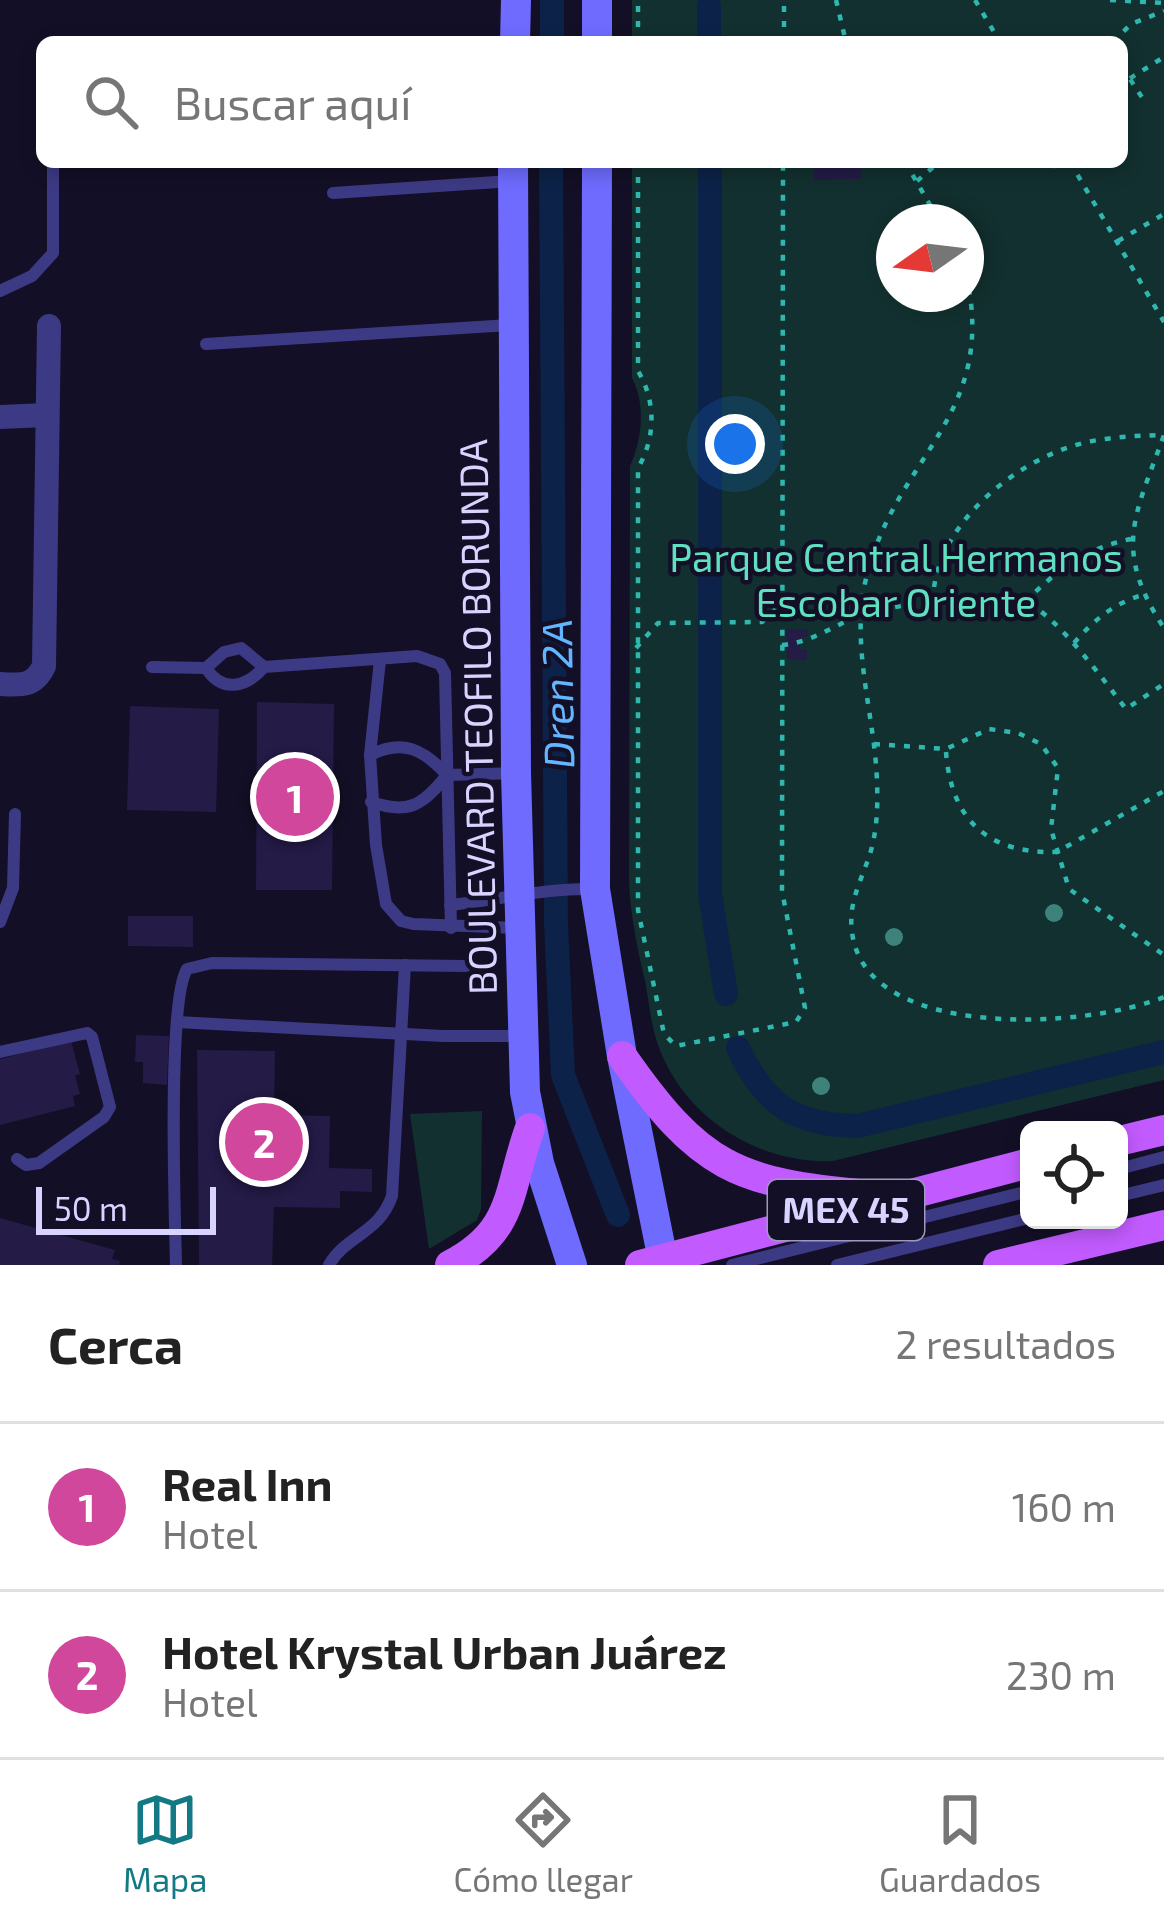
<!DOCTYPE html>
<html lang="es">
<head>
<meta charset="utf-8">
<style>
	body { margin:0; font-family:"Exo 2",sans-serif; background:#f6f6f6; color:#222 }
	.controls { position:absolute; right:36px; bottom:36px; display:grid; overflow:hidden; border-radius:18px; box-shadow:0 6px 18px #0003 }
	.controls button { width:108px; height:108px; display:grid; place-items:center; padding:0; border:0; border-bottom:3px solid #e0e0e0; background:#fff; color:#222; font:60px sans-serif }
	.compass { position:absolute; left:876px; top:204px; width:108px; height:108px; border-radius:50%; background:#fff; box-shadow:0 6px 18px #0003; rotate:256deg }
	.scale { position:absolute; left:36px; bottom:30px; width:180px; box-sizing:border-box; padding-left:12px; border:6px solid #d9d4ff; border-top:0; font-size:33px; line-height:42px; white-space:nowrap; color:#d9d4ff; -webkit-text-stroke:9px #130f26; paint-order:stroke }
	.you { position:absolute; left:735px; top:444px; width:42px; height:42px; margin:-30px; border:9px solid #fff; border-radius:50%; background:#1a73e8; box-shadow:0 0 0 18px #1a73e833 }
	.badge { display:grid; place-items:center; width:78px; height:78px; border-radius:50%; background:#137a85; color:#fff; font-size:39px; font-weight:700 }
	.pin { position:absolute; translate:-50% -50%; border:6px solid #fff; box-shadow:0 3px 12px #0006 }
	.list { margin:0; padding:0; list-style:none }
	h2 { display:flex; justify-content:space-between; align-items:center; height:156px; margin:0; padding:0 48px; font-size:51px }
	h2 small { font-size:39px; font-weight:400; color:#767676 }
	.list li { display:grid; grid-template-columns:78px 1fr auto; gap:36px; align-items:center; box-sizing:border-box; height:168px; padding:0 48px; border-top:3px solid #e0e0e0 }
	.list b { display:block; font-size:45px; white-space:nowrap }
	.list p { margin:0; font-size:39px; white-space:nowrap; color:#767676 }
	.list em { font-size:39px; font-style:normal; color:#767676 }
	.icon { flex:none; width:66px; height:66px; fill:none; stroke:currentColor; stroke-width:2; stroke-linecap:round; stroke-linejoin:round }
	.map { position:relative; flex:none; width:1164px; height:1265px; overflow:hidden }
	.search { position:absolute; background:#fff; box-shadow:0 6px 18px #0003; left:36px; right:36px; top:36px; height:132px; display:flex; align-items:center; gap:30px; box-sizing:border-box; padding:0 42px; border-radius:18px; color:#767676; font-size:45px }
	.sheet { height:492px; background:#fff }
	nav { display:flex; justify-content:space-around; align-items:center; box-sizing:border-box; height:168px; border-top:3px solid #e0e0e0; background:#fff; font-size:33px; color:#767676 }
	nav a { display:grid; justify-items:center; gap:6px }
	nav .on { color:#137a85 }
	.map>svg:first-child { display:block }
</style>
</head>
<body>
<div class="map">
<svg width="1164" height="1265" viewBox="0 0 1164 1265">
	<rect width="100%" height="100%" fill="#130f26"/>
	<!-- green -->
	<g fill="#12302f" fill-rule="evenodd">
		<path d="M632 0H1164V1080L833 1161C758 1164 684 1118 658 1045 651 1025 649 1002 645 981 637 947 630 914 629 880L630 466C642 440 646 404 632 378V162H1122V42H632ZM894 222H966V294H894Z"/>
		<polygon points="482,1111 481,1209 477,1220 429,1249 410,1114"/>
	</g>
	<g fill="none" stroke-linecap="round" stroke-linejoin="round">
		<!-- canal -->
		<g stroke="#0c2248" stroke-width="24">
			<polyline points="709,6 709,42"/>
			<polyline points="552,42 552,0"/>
			<polyline points="551,162 556,924 563,1075 618,1215"/>
			<polyline points="710,162 710,894 726,994"/>
			<path d="M738 1048C765 1105 794 1125 857 1126L1164 1052"/>
		</g>
	</g>
	<!-- building -->
	<g fill="#241b47">
		<polygon points="860,162 861,179 814,180 813,165"/>
		<polygon points="786,629 808,629 808,636 801,637 800,642 800,649 807,650 807,660 787,659"/>
		<polygon points="257,702 334,704 332,890 256,890"/>
		<polygon points="130,706 219,709 216,812 127,810"/>
		<polygon points="128,916 193,916 193,947 128,946"/>
		<polygon points="136,1035 169,1036 167,1085 143,1083 143,1062 135,1062"/>
		<polygon points="71,1041 80,1074 75,1075 80,1094 73,1096 75,1106 0,1125 0,1059"/>
		<polygon points="197,1050 275,1051 274,1115 330,1116 329,1168 372,1169 372,1192 340,1191 340,1208 274,1207 272,1265 199,1265"/>
		<polygon points="0,1218 115,1250 112,1259 120,1261 119,1265 0,1265"/>
	</g>
	<g fill="none" stroke-linecap="round" stroke-linejoin="round">
		<!-- path -->
		<g stroke="#2fb8b0" stroke-width="4.5" stroke-dasharray="6 9" stroke-linecap="butt">
			<polyline points="836,0 846,42"/>
			<polyline points="975,0 1000,42"/>
			<polyline points="1110,0 1164,3"/>
			<polyline points="638,42 638,0"/>
			<polyline points="784,42 784,0"/>
			<polyline points="1113,42 1131,24 1164,11"/>
			<polyline points="1122,67 1145,102"/>
			<polyline points="1122,91 1129,79 1164,57"/>
			<polyline points="1122,102 1122,114"/>
			<path d="M638 162V371C656 401 656 437 638 468V910L664 1034 676 1046 796 1022 805 1008 782 891 783 162"/>
			<polyline points="905,162 940,222"/>
			<polyline points="1052,162 1054,166 1062,162"/>
			<polyline points="1070,162 1164,322"/>
			<polyline points="917,181 939,162"/>
			<polyline points="1118,241 1164,214"/>
			<path d="M966 274C999 419 893 456 865 583 851 650 875 716 877 782 878 806 877 831 870 854 861 881 848 903 852 932 865 1043 1090 1028 1164 997"/>
			<path d="M933 602C933 533 1001 473 1061 450 1095 437 1129 436 1164 435 1135 516 1112 549 1164 628"/>
			<path d="M1025 602C1057 570 1086 548 1131 539"/>
			<path d="M1074 643C1094 620 1113 604 1142 595"/>
			<path d="M782 645C813 642 832 626 859 616 891 604 994 591 1025 602 1056 614 1105 682 1126 709L1164 684"/>
			<polyline points="636,648 658,623 762,622 779,606"/>
			<polyline points="874,744 946,749 989,729 1018,733 1041,744 1058,768 1051,829 1069,889 1164,955"/>
			<path d="M946 752C951 819 987 854 1057 852L1164 791"/>
		</g>
		<!-- lane -->
		<g stroke="#3d3a85" stroke-width="12">
			<polyline points="333,193 512,181"/>
			<polyline points="0,291 32,276 53,253 53,162"/>
			<polyline points="206,344 511,325"/>
			<polyline points="380,660 370,755 376,845 386,904 401,921 413,924 519,928"/>
			<polyline points="152,667 206,668 224,652 241,648 264,667 417,656 440,664 445,673 451,928"/>
			<path d="M206 668C222 693 246 688 264 667"/>
			<path d="M370 755C403 739 423 749 446 774"/>
			<path d="M371 802C409 815 423 805 447 775L516 773"/>
			<path d="M450 905C499 900 544 888 594 889"/>
			<polyline points="0,922 13,888 15,814"/>
			<polyline points="177,1022 443,1036 522,1036"/>
			<polyline points="0,1052 87,1033 92,1037 110,1107 104,1117 39,1163 26,1165 17,1159"/>
			<polyline points="1119,1169 1164,1157"/>
			<polyline points="1119,1196 1164,1185"/>
			<path d="M176 1265C175 1215 167 1001 187 969L212 963 466 966"/>
			<path d="M329 1265C346 1235 379 1234 392 1196L405 965"/>
			<polyline points="732,1265 1029,1191"/>
			<polyline points="837,1265 1029,1218"/>
		</g>
		<!-- street -->
		<g stroke="#3d3a85" stroke-width="24">
			<polyline points="0,417 46,415"/>
			<path d="M0 684C21 685 34 687 44 666L49 326"/>
		</g>
		<!-- secondary -->
		<g stroke="#6f6bff" stroke-width="30">
			<polyline points="597,0 597,42"/>
			<polyline points="515,42 516,0"/>
			<polyline points="513,162 516,773 525,1092 539,1163 572,1265"/>
			<polyline points="597,162 595,889 622,1056 664,1265"/>
		</g>
		<!-- primary -->
		<g stroke="#c25bff" stroke-width="30">
			<path d="M622 1056C700 1168 736 1183 869 1195"/>
			<polyline points="1119,1141 1164,1130"/>
			<path d="M450 1265C516 1231 507 1191 530 1128"/>
			<polyline points="640,1265 1029,1163"/>
			<polyline points="998,1265 1164,1225"/>
		</g>
	</g>
	<!-- trees -->
	<g fill="#3d827b">
		<circle cx="1054" cy="913" r="9"/>
		<circle cx="894" cy="937" r="9"/>
		<circle cx="821" cy="1086" r="9"/>
	</g>
	<g text-anchor="middle" stroke-width="9" stroke-linejoin="round" paint-order="stroke">
		<!-- shield labels -->
		<rect fill="#130f26" stroke="#9e99be" stroke-width="3" x="768" y="1180" width="156" height="60" rx="9"/>
		<g font-size="36" font-weight="bold" fill="#d9d4ff">
			<text x="846" y="1223">MEX 45</text>
		</g>
		<!-- park labels -->
		<g font-size="39" fill="#5fe0c0" stroke="#130f26">
			<text x="896" y="572">Parque Central Hermanos<tspan x="896" dy="45">Escobar Oriente</tspan></text>
		</g>
		<!-- street labels -->
		<g font-size="39" fill="#d9d4ff" stroke="#130f26">
			<text transform="translate(478 717) rotate(-91)" y="14">BOULEVARD TEOFILO BORUNDA</text>
		</g>
		<!-- water labels -->
		<g font-size="42" font-style="italic" fill="#62b6ff" stroke="#130f26">
			<text transform="translate(558 694) rotate(-91)" y="15">Dren 2A</text>
		</g>
	</g>
</svg>
<div class="controls">
<button><svg class="icon" aria-label="locate" viewBox="0 0 24 24"><circle cx="12" cy="12" r="6"/><path d="M12 2v4M12 18v4M2 12h4M18 12h4"/></svg></button>
</div>
<svg class="compass" viewBox="-18 -18 36 36"><path d="M0-13l5 13h-10z" fill="#e53935"/><path d="M0 13l5-13h-10z" fill="#767676"/></svg>
<div class="scale">50 m</div>
<div class="you"></div>
<div class="pin badge" style="left:295px;top:797px;background:#d1479c">1</div>
<div class="pin badge" style="left:264px;top:1142px;background:#d1479c">2</div>
<div class="search"><svg class="icon" aria-label="search" viewBox="0 0 24 24"><circle cx="10" cy="10" r="6"/><path d="M15 15l6 6"/></svg>Buscar aquí</div>
</div>
<section class="sheet">
<h2>Cerca<small>2 resultados</small></h2>
<ul class="list">
<li><span class="badge" style="background:#d1479c">1</span><div><b>Real Inn</b><p>Hotel</p></div><em>160 m</em></li>
<li><span class="badge" style="background:#d1479c">2</span><div><b>Hotel Krystal Urban Juárez</b><p>Hotel</p></div><em>230 m</em></li>
</ul>
</section>
<nav>
<a class="on"><svg class="icon" aria-label="map" viewBox="0 0 24 24"><path d="M3 6l6-2 6 2 6-2v14l-6 2-6-2-6 2zM9 4v14M15 6v14"/></svg>Mapa</a>
<a><svg class="icon" aria-label="directions" viewBox="0 0 24 24"><path d="M12 3l9 9-9 9-9-9zM9 14v-3h6M13 9l2 2-2 2"/></svg>Cómo llegar</a>
<a><svg class="icon" aria-label="saved" viewBox="0 0 24 24"><path d="M7 4h10v16l-5-4-5 4z"/></svg>Guardados</a>
</nav>
</body>
</html>
